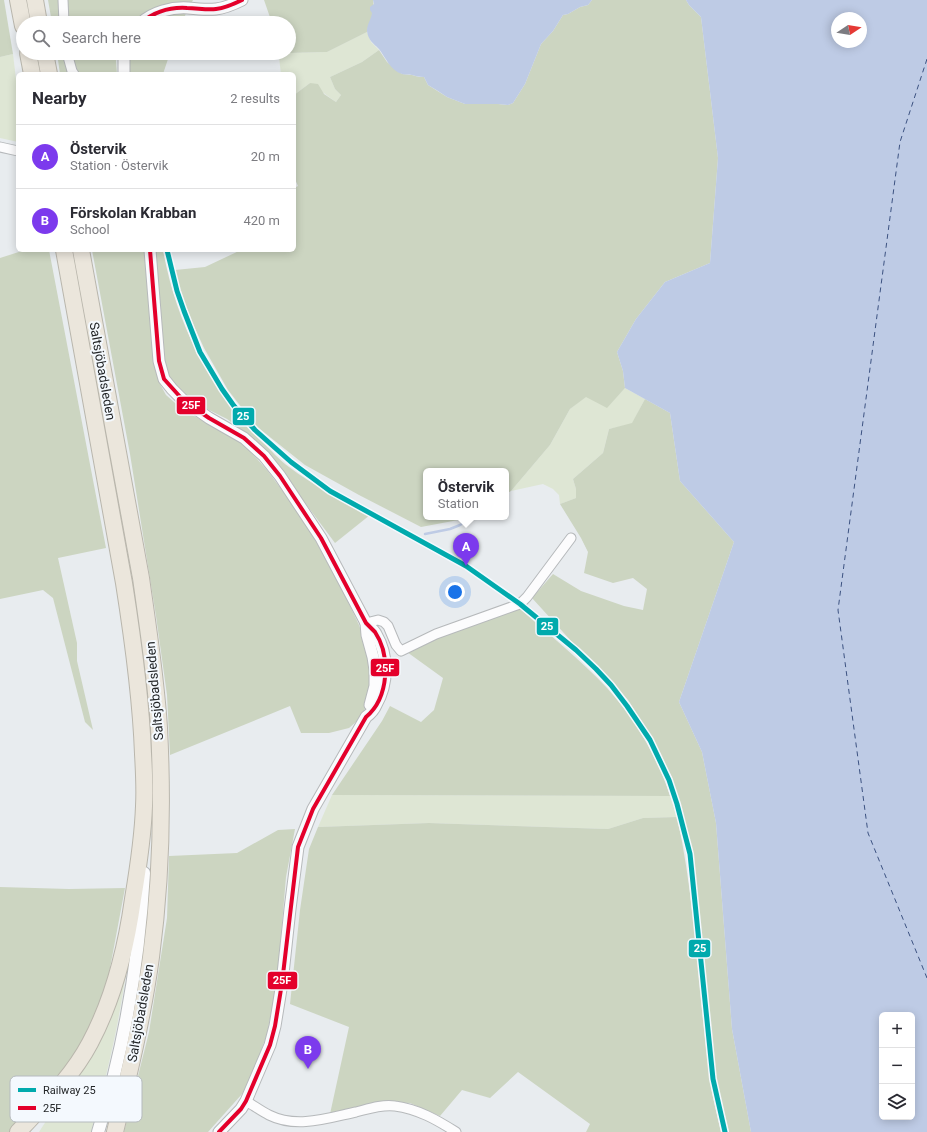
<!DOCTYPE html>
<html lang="en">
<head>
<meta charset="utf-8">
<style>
	body { margin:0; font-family:Roboto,sans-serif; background:#f2f2f3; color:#2b2b33 }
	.controls { position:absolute; right:12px; bottom:12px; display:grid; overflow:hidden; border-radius:6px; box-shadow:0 2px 10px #0003 }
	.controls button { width:36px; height:36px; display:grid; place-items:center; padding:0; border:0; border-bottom:1px solid #e1e1e2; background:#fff; color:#2b2b33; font:20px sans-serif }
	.compass { position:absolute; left:831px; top:12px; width:36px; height:36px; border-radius:50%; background:#fff; box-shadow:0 2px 10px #0003; rotate:78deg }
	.you { position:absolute; left:455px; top:592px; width:14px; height:14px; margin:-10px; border:3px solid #fff; border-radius:50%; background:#1a73e8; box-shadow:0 0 0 6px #1a73e833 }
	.badge { display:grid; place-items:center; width:26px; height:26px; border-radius:50%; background:#7c3aed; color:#fff; font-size:13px; font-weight:700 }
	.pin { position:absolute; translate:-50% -33px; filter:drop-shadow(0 1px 2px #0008) }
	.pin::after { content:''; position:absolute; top:21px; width:14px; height:12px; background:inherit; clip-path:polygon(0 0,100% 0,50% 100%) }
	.popup { position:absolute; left:423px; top:468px; width:86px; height:52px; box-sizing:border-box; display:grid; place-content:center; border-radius:6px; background:#fff; filter:drop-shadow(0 1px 3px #0005); font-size:13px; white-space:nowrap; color:#7c7c81 }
	.popup b { font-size:15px; color:#2b2b33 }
	.popup::after { content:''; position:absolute; left:50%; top:100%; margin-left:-8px; border:8px solid transparent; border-top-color:#fff }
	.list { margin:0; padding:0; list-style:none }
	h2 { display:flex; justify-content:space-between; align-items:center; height:52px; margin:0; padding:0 16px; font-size:17px }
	h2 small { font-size:13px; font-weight:400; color:#7c7c81 }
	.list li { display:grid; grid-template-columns:26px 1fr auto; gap:12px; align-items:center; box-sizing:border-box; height:64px; padding:0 16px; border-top:1px solid #e1e1e2 }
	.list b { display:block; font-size:15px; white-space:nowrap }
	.list p { margin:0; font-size:13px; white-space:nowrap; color:#7c7c81 }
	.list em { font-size:13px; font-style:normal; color:#7c7c81 }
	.icon { flex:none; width:22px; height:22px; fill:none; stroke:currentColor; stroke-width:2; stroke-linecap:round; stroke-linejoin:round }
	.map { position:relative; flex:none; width:927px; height:1132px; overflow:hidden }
	.search { position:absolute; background:#fff; box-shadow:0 2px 10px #0003; left:16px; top:16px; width:280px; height:44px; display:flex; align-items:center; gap:10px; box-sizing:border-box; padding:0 14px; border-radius:22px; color:#7c7c81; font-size:15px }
	.panel { position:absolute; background:#fff; box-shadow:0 2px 10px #0003; left:16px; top:72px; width:280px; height:180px; border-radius:6px }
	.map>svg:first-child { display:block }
</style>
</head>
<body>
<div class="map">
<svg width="927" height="1132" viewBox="0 0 927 1132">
	<rect width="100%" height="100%" fill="#e8ecef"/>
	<!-- green -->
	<g fill="#dee6d4">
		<polygon points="367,32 371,42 379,50 362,62 330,77 335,89 341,95 336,102 310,83 294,95 294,74 281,74 279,57 289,53 327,52"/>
		<polygon points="13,54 18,96 18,142 0,138 0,57"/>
		<polygon points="625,388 645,399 632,424 609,429 603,453 573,479 576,489 576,498 560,504 559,495 553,489 543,484 511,491 550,445 570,409 586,396 607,407"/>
		<polygon points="332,795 670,796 677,817 643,818 608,829 429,823 318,827"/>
		<path d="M132 933C127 968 122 1002 115 1036 108 1069 100 1100 91 1132H39L50 1115 51 1109 50 1107Z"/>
	</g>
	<!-- forest -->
	<g fill="#ccd5c1">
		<polygon points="0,0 4,0 13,54 0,57"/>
		<polygon points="48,0 193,0 191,4 148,12 132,23 52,23"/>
		<path d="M264 0H373C374 5 374 14 371 20 369 25 368 25 367 32L327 52 289 53 279 57 278 53H289V23H272Z"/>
		<polygon points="592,0 686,0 689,5 701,17 718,158 710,263 665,282 636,319 617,352 623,371 625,388 607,408 586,397 570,409 550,445 511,491 506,494 506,471 426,471 426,517 471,517 469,518 421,527 359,495 305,465 256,426 228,390 204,348 193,324 181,294 175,270 205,267 241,250 294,250 294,188 298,186 294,177 294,95 310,83 318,84 324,94 336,102 341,95 335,89 330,77 362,62 379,50 387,62 402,74 412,75 419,77 424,77 428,85 447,97 465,104 498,104 508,105 513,103 525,84 541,44 553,31 563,15 568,14 580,7 588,5"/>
		<polygon points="187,11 182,23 149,23 157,18"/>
		<polygon points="57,53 118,53 116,61 117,74 60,74"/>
		<polygon points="131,53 170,53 163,74 129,74 128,60"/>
		<polygon points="25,250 49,250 106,548 58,558 77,643 77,661 93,730 85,722 53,598 43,590 0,599 0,258"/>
		<polygon points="92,250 146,250 154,365 160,384 166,395 183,410 241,441 267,470 303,518 343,591 359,625 368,651 370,673 369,691 363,716 349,728 329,733 301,733 290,706 170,755 167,695 156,616 130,454"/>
		<path d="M154 250H163C176 323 210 390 262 442 271 450 279 460 289 467 314 486 343 500 370 515L335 543 270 456 247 434 227 419 197 404 176 389 168 376 163 364Z"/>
		<polygon points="645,399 670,413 680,481 734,542 679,702 702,752 716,823 732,1029 751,1132 729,1132 716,1079 693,854 684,817 672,778 661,755 651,736 628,700 605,674 583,654 532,598 553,574 581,591 624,606 643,610 647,589 633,578 613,583 584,573 588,552 581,538 560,504 576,498 576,489 573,479 603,453 609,429 632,423"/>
		<path d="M518 607C548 634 580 659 607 688 612 694 618 700 623 707 643 734 660 764 670 796L332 795 382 721 390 706 421 722 434 710 443 678 407 652 425 643 460 630Z"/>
		<path d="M677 817C696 903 698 992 710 1079 712 1096 717 1114 721 1132H586L590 1124 518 1072 490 1098 462 1090 440 1116 410 1103 383 1102 330 1114 349 1027 290 1004 300 910 309 849 318 827 429 823 608 829 643 818Z"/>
		<polygon points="295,829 286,877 277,983 267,1034 253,1073 242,1094 208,1132 124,1132 149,1032 167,918 169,856 237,853 278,830"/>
		<polygon points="0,887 69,889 125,888 107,984 88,1032 58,1081 12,1132 0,1132"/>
	</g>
	<!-- water -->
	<g fill="#becbe5" fill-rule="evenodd">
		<path d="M373 0H592L588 5 580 7 568 14 563 15 553 31 541 44 525 84 513 103 508 105 498 104H465L447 97 438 91 428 85 424 77C419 77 416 76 412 75 409 74 405 75 402 74 390 70 386 58 379 49 373 43 368 40 367 31 367 24 371 20 372 13L370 10V7L374 4Z"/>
		<path d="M686 0H927V1132H751L732 1029 716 823 702 752 679 702 734 542 680 481 670 413 625 388 623 371 617 352 636 319 665 282 710 263 718 158 701 17 689 5ZM837 18H861V42H837ZM882 1015H912V1117H882Z"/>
	</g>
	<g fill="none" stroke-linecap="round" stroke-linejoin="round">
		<!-- stream -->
		<polyline stroke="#becbe5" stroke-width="2.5" points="425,534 450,529 460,525 474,517"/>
		<!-- ferry -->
		<polyline stroke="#3c5281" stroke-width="1" stroke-dasharray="5 4" stroke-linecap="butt" points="927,59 900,142 838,610 868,833 927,978"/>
		<!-- minor casing -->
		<g stroke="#b6b9bb" stroke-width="11">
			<g id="minor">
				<polyline points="63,0 64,23"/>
				<polyline points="67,53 72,71 74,74"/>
				<polyline points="0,147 18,151"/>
				<polyline points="366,623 378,620 384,622 388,626 396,645 401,651 436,634 514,606 520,604 527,597 571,538"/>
				<path d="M246 1101C253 1105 261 1111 269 1115 297 1129 328 1118 356 1112 368 1109 382 1104 395 1106 418 1109 437 1120 456 1132"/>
			</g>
		</g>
		<!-- tertiary casing -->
		<g stroke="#b6b9bb" stroke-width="13">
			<g id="tertiary">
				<path d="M141 23C152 12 172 7 188 8 197 9 206 10 216 9 225 8 234 4 242 0"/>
				<polyline points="124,74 124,53"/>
				<path d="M150 250 159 361 164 379 172 389 183 400 209 418 244 438 264 456 280 476 321 538 366 623C369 626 374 630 376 634 389 656 388 684 376 705 374 710 370 714 366 717L313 809 298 847 290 909 282 983 275 1026 270 1045 246 1101 241 1109 219 1132"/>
				<polyline points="366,623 367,635 373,657 375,670 375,686 370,705"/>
			</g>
		</g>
		<!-- secondary casing -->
		<g stroke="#b6b9bb" stroke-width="14">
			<path id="secondary" d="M98 1132C124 1049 139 961 144 873"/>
		</g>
		<!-- motorway casing -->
		<g stroke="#b9b6ac" stroke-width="18">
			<g id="motorway">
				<polyline points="18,0 23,26"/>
				<polyline points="35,0 39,23"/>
				<polyline points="28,53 32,74"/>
				<polyline points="45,53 49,74"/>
				<path d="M81 250 141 578C148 628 156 678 159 728 163 805 161 882 151 957 143 1016 129 1074 115 1132"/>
				<path d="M18 1132C44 1104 72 1077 90 1043 114 998 126 949 133 899 138 869 143 836 144 806 145 789 144 771 143 754 141 697 133 640 124 583L64 250"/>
			</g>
		</g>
		<!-- minor -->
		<use href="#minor" stroke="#fcfcfd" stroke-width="9"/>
		<!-- tertiary -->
		<use href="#tertiary" stroke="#fcfcfd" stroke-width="11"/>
		<!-- secondary -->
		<use href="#secondary" stroke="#fcfcfd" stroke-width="12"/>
		<!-- motorway -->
		<use href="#motorway" stroke="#ebe6dc" stroke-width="16"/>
		<!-- bus-1 casing -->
		<g stroke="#f4f9fe" stroke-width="7">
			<g id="bus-1">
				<path d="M141 23C154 12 171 7 187 8 197 8 206 10 216 9 225 8 234 4 242 0"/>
				<path d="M150 250 159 361 164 379 183 400 209 418 244 438 264 456 280 476 321 538 366 623C369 626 372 629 375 632 391 656 389 698 366 717L313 809 298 847 282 983 275 1026 270 1045 246 1101 241 1109 219 1132"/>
			</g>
		</g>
		<!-- bus-1 -->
		<use href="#bus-1" stroke="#e4002b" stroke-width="4"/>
		<!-- rail-1 casing -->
		<g stroke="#f4f9fe" stroke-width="8">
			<polyline id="rail-1" points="167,250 177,291 184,311 200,352 222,389 234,406 255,430 291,462 330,491 466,566 520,604 576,650 596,669 611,685 627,706 650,740 669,780 677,804 690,854 713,1079 725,1132"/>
		</g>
		<!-- rail-1 -->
		<use href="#rail-1" stroke="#00aaad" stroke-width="5"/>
	</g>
	<g text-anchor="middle" stroke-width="4" stroke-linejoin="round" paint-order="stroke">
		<!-- street labels -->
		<g font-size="13" fill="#232628" stroke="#f4f9fe">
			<text transform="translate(103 371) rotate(80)" y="5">Saltsjöbadsleden</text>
			<text transform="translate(154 691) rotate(-95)" y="5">Saltsjöbadsleden</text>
			<text transform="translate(140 1013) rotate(-80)" y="5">Saltsjöbadsleden</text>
		</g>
	</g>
	<!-- legend -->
	<rect x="10" y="1076" width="132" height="46" rx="6" fill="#f4f9fe" stroke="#b5babe" stroke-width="1"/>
	<rect x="18" y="1088" width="18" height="4" fill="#00aaad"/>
	<rect x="18" y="1106" width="18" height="4" fill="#e4002b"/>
	<g font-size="11" fill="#232628">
		<text x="43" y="1094">Railway 25</text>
		<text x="43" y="1112">25F</text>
	</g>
	<g stroke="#f4f9fe" stroke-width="1.5">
		<rect x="176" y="396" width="30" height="19" rx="4" fill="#e4002b"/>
		<rect x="232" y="407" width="23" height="19" rx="4" fill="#00aaad"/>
		<rect x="536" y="617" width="23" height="19" rx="4" fill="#00aaad"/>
		<rect x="370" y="658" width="30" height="19" rx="4" fill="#e4002b"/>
		<rect x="688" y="939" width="23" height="19" rx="4" fill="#00aaad"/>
		<rect x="267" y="971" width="31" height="19" rx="4" fill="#e4002b"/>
	</g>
	<g font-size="11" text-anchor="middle" font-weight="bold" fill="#fff">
		<text x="191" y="409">25F</text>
		<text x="243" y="420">25</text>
		<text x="547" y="630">25</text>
		<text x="385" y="672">25F</text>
		<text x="700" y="952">25</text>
		<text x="282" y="984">25F</text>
	</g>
</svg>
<div class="controls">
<button>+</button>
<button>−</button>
<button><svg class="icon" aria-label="layers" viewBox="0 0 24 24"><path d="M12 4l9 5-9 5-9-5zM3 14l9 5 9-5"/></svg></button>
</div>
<svg class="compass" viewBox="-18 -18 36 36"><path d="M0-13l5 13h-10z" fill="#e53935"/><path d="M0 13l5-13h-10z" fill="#7c7c81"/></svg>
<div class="you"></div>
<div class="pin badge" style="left:466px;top:566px">A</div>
<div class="popup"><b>Östervik</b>Station</div>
<div class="pin badge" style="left:308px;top:1069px">B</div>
<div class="search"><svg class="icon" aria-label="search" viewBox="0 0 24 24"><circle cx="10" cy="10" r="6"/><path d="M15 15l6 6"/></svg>Search here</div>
<section class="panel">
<h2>Nearby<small>2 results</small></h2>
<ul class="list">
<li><span class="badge">A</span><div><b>Östervik</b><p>Station · Östervik</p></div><em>20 m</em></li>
<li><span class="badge">B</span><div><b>Förskolan Krabban</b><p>School</p></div><em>420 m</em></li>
</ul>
</section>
</div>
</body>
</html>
